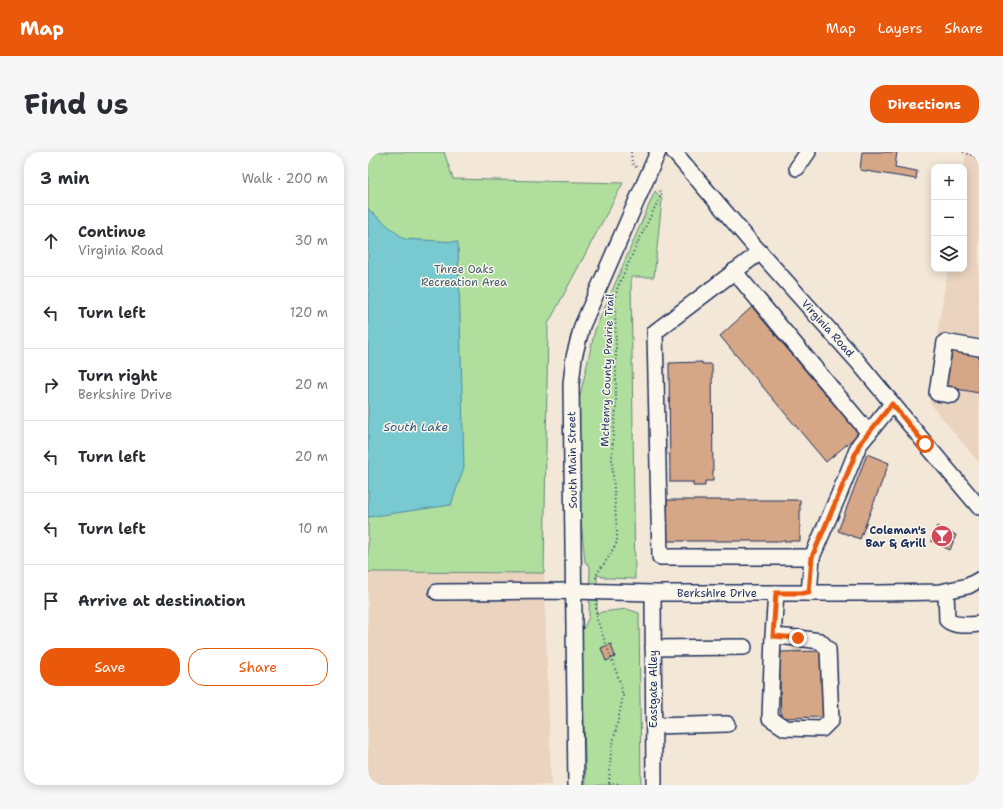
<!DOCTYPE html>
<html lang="en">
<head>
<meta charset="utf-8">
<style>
	body { margin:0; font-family:"Shantell Sans",sans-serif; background:#f7f7f7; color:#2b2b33 }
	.controls { position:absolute; right:12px; top:12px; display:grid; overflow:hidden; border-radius:8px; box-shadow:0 2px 10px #0003 }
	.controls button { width:36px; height:36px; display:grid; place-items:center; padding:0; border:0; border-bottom:1px solid #e1e1e2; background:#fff; color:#2b2b33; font:20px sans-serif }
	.stop { position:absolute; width:12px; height:12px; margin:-9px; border:3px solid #ea580c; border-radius:50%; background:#fff }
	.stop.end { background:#ea580c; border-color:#fff; box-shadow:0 1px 4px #0008 }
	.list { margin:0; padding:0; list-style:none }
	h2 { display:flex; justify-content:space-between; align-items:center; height:52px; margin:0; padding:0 16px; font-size:17px }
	h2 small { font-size:13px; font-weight:400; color:#7c7c81 }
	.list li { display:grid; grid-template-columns:26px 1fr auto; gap:12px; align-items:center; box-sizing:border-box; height:72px; padding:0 16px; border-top:1px solid #e1e1e2 }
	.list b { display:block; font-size:15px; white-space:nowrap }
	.list p { margin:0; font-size:13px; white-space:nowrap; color:#7c7c81 }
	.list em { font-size:13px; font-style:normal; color:#7c7c81 }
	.actions { display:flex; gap:8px; padding:12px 16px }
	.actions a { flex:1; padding:9px 0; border:1px solid #ea580c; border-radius:16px; text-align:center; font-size:14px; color:#ea580c }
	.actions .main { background:#ea580c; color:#fff }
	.icon { flex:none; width:22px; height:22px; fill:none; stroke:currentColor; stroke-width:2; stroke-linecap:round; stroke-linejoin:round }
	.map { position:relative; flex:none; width:611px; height:633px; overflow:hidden; border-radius:16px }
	header { display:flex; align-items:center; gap:24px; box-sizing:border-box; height:56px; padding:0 20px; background:#ea580c; color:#fff }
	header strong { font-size:19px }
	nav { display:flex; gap:22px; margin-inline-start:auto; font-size:14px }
	.intro { display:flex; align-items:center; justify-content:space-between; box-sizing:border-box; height:96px; padding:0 24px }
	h1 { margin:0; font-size:28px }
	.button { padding:10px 18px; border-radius:16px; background:#ea580c; color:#fff; font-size:14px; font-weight:700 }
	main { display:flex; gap:24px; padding:0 24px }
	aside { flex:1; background:#fff; border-radius:16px; box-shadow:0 2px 10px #0003 }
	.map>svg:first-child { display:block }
</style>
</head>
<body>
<header>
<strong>Map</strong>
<nav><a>Map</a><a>Layers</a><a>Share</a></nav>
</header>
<div class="intro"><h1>Find us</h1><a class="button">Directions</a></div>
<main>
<aside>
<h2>3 min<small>Walk · 200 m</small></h2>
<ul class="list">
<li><svg class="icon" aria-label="ahead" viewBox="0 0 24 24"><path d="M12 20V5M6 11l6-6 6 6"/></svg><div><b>Continue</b><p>Virginia Road</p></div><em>30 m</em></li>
<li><svg class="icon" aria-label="left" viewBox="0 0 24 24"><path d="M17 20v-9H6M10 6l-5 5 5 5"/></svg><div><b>Turn left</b></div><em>120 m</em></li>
<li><svg class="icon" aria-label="right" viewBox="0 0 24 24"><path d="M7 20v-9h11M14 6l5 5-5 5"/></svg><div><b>Turn right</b><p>Berkshire Drive</p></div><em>20 m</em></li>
<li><svg class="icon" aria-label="left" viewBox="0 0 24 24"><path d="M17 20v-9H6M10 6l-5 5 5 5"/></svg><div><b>Turn left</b></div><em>20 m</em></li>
<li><svg class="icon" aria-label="left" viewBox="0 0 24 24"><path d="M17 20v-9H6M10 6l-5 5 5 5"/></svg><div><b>Turn left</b></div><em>10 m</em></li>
<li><svg class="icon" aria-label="arrive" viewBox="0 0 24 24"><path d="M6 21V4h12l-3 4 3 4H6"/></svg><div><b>Arrive at destination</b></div></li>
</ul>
<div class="actions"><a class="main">Save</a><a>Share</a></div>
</aside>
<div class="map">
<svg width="611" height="633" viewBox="0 0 611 633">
	<rect width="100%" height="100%" fill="#f3e7d8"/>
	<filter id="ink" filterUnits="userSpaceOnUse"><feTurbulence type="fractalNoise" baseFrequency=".025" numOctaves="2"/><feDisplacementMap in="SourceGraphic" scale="8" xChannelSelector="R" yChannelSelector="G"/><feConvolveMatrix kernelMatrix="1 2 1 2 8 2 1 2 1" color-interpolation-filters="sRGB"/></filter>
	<g filter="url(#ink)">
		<!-- built -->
		<g fill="#ead4bf">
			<polygon points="598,0 611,0 611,311 561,250 569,183 580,117 596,117 596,16"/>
			<polygon points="0,420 176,421 183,633 0,633"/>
		</g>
		<!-- green -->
		<g fill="#afde9d" stroke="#65867e">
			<polygon points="0,0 76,0 85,27 255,31 180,172 176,421 0,420"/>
			<polygon points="287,39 294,47 286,125 263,125 267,427 240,426 229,423 229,463 233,460 259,457 271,461 273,633 218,633 213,481 221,465 222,415 217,410 211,348 209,288 211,248 227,178"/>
		</g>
		<!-- water -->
		<polygon fill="#78c9d0" stroke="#538ba2" points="0,56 1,58 36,87 90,90 96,315 83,353 0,365"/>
		<!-- building -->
		<g fill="#d5a786" stroke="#1b2f5e">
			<polygon points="494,0 529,0 527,15 549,19 548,27 492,18"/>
			<polygon points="384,155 491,282 458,310 352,184"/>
			<polygon points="584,199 611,203 611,241 578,235"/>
			<polygon points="334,210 334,212 344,212 345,329 337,329 337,334 325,334 325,330 302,330 301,211"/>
			<polygon points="499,302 521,311 492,387 470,379"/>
			<rect x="299" y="348" width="133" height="41"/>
			<polygon points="569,374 588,383 582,398 563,389"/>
			<polygon points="243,492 247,505 238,509 233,496"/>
			<polygon points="456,499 457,565 413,566 411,500"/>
		</g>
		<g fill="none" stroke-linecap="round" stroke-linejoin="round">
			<!-- minor casing -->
			<g stroke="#1b2f5e" stroke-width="18">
				<g id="minor">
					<polyline points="306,0 381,88 490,210 557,291 611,355"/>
					<polyline points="429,16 440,0"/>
					<polyline points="392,100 287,180 292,405 444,405"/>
					<polyline points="366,119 501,281"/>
					<polyline points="584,243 569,241 577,190 611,196"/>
					<path d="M578 439 579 468C587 475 601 473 611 472"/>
					<polyline points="69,440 205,439 285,441 512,441 573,440 600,434 611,428"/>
					<polyline points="285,441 286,633"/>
					<polyline points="441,441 444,405 472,340 491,293 524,252"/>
					<polyline points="405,484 402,566 417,576 454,577 463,568 460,497 452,489 430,486 405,484 408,441"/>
					<polyline points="285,496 376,495"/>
					<polyline points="286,574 359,572"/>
					<polyline points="208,633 203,232 206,205 214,174 290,0"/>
				</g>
			</g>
			<!-- path -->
			<g stroke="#1b2f5e" stroke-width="2" stroke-dasharray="1 3" stroke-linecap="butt">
				<polyline points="263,0 264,11 269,16"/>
				<polyline points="595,0 611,6"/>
				<polyline points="228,426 228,423 242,403 249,390 249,381 244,309 245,284 248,257 248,198 247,150 249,137 269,92 294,41 289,37"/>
				<polyline points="228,452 228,465 252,530 255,544 252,559 243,600 241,633"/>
				<polyline points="241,632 247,631 254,633"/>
			</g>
			<!-- minor -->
			<use href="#minor" stroke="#fbf7ec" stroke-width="15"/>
		</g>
	</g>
	<g fill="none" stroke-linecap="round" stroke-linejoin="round" filter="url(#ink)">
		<!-- route -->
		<polyline stroke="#ea580c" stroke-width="5" points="430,486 405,484 408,441 441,441 444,405 472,340 491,293 524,252 557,292"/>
	</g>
	<!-- icons -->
	<defs>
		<g id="bar-disc" transform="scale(1.15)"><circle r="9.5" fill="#d1495b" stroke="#fbf7ec"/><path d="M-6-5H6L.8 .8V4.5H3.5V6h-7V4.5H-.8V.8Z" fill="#fff"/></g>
	</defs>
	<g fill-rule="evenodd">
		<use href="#bar-disc" x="574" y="384"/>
	</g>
	<g text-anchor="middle" stroke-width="3" stroke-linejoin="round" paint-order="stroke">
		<!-- park labels -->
		<g font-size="11" fill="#405b6e" stroke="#fbf7ec">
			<text x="96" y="121">Three Oaks<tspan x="96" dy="13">Recreation Area</tspan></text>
		</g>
		<!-- street labels -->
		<g font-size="11" fill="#1b2f5e" stroke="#fbf7ec">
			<text transform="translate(460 176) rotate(48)" y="4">Virginia Road</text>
			<text transform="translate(239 218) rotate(-88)" y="4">McHenry County Prairie Trail</text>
			<text transform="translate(204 308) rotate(-91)" y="4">South Main Street</text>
			<text x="349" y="445">Berkshire Drive</text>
			<text transform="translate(285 537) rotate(-90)" y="4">Eastgate Alley</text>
		</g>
		<!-- poi labels -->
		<g font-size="11" font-weight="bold" fill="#1b2f5e" stroke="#fbf7ec" text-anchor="end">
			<text x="558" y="382">Coleman's<tspan x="558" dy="13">Bar &amp; Grill</tspan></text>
		</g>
		<!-- water labels -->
		<g font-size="12" font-style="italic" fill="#32567a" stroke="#fbf7ec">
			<text x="48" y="279">South Lake</text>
		</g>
	</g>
</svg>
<div class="controls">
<button>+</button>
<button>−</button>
<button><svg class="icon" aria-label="layers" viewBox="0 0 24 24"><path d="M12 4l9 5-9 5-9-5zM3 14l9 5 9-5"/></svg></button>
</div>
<div class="stop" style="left:557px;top:292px"></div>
<div class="stop end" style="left:430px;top:486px"></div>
</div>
</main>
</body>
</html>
